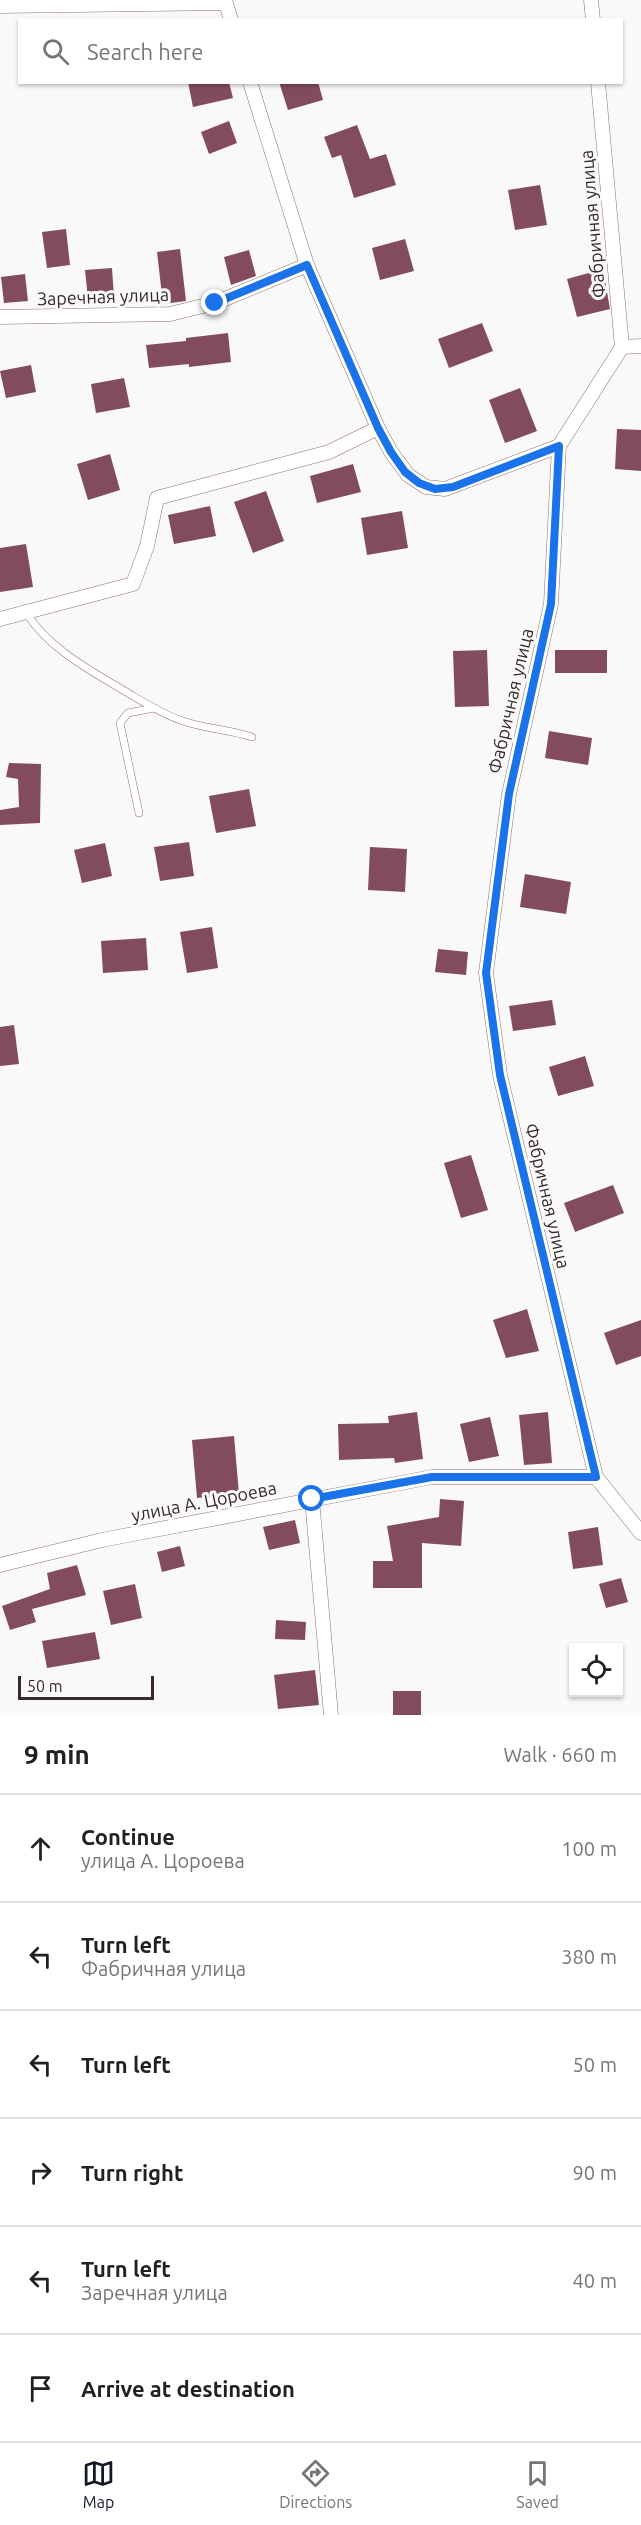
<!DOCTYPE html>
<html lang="en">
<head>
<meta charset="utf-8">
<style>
	body { margin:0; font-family:Ubuntu,sans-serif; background:#f6f6f6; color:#202124 }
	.controls { position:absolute; right:18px; bottom:18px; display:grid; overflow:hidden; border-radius:0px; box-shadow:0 2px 4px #0004 }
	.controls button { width:54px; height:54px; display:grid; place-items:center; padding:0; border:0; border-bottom:2px solid #e0e0e0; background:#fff; color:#202124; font:30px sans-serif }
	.scale { position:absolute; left:18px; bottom:15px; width:136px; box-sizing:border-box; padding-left:6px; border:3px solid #392929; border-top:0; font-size:16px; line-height:21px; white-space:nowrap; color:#392929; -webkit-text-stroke:4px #f9f9f9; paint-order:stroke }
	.stop { position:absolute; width:18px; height:18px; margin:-14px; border:4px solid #1a73e8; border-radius:50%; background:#fff }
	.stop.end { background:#1a73e8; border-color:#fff; box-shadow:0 2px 6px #0008 }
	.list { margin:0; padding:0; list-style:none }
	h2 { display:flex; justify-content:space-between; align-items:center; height:78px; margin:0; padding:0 24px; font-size:26px }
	h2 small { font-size:20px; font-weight:400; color:#757577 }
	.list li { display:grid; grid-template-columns:39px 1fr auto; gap:18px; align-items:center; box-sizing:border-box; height:108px; padding:0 24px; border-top:2px solid #e0e0e0 }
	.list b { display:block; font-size:22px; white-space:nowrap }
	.list p { margin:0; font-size:20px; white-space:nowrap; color:#757577 }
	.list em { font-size:20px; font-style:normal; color:#757577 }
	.icon { flex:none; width:33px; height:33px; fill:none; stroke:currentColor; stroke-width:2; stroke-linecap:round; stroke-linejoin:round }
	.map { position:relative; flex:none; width:641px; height:1715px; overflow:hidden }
	.search { position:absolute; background:#fff; box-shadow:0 2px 4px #0004; left:18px; right:18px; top:18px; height:66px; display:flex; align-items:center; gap:15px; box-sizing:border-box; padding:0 21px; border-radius:0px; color:#757577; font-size:22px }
	.sheet { height:726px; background:#fff }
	nav { display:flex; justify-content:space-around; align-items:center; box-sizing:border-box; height:84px; border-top:2px solid #e0e0e0; background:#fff; font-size:16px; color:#757577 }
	nav a { display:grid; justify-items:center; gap:3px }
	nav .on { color:#111827 }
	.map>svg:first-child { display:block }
</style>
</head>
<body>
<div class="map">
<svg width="641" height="1715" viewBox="0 0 641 1715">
	<rect width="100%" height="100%" fill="#f9f9f9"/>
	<!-- building -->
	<g fill="#834c5d">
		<polygon points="188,82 229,82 233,98 193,107"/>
		<polygon points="279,82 318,82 323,100 288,110"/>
		<polygon points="229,121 237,143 209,154 201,132"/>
		<polygon points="357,125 370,159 386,154 396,185 354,198 341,155 332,158 324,137"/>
		<polygon points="540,185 547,225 515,230 508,190"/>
		<polygon points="66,229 70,265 47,268 42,232"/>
		<polygon points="405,239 414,271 380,280 372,248"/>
		<polygon points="180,249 186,301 163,304 157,252"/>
		<polygon points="249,250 256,276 231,285 224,257"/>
		<polygon points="112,268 114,297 88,299 85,270"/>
		<polygon points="603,269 610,309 577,317 567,279"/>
		<polygon points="25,274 28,301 4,303 1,277"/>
		<polygon points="482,323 493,351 449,368 438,339"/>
		<polygon points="228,333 231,362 189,367 189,364 149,368 146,345 186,341 186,338"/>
		<polygon points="31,365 36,392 6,398 0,371"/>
		<polygon points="124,378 130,407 96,413 91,384"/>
		<polygon points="520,388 537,431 505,443 489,400"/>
		<polygon points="617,429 641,430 641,471 615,469"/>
		<polygon points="110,454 120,490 88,500 77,464"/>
		<polygon points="353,464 361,492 317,503 310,476"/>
		<polygon points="266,491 284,541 253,553 234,502"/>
		<polygon points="210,506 216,536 174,544 168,515"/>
		<polygon points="402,511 408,548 367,555 361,518"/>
		<polygon points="26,544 33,587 0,592 0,548"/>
		<polygon points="487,650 489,706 455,707 453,651"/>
		<rect x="555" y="650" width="52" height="23"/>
		<polygon points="549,731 592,738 588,765 545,758"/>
		<polygon points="9,763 41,764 40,823 0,825 0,810 19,807 18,779 6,777"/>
		<polygon points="249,789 256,826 216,833 209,796"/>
		<polygon points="189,842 194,876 160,881 154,847"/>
		<polygon points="105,843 112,876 82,883 74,850"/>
		<polygon points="370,847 407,849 405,892 368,890"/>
		<polygon points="525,874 571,882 566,914 520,907"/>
		<polygon points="212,927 218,968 187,973 180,932"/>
		<polygon points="146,938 148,970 103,973 101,941"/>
		<polygon points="438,949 468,952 466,975 435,972"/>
		<polygon points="552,1000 556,1025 513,1031 509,1006"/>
		<polygon points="14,1025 19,1064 0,1066 0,1027"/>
		<polygon points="585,1056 594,1086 558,1096 549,1067"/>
		<polygon points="471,1155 488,1210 461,1218 444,1163"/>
		<polygon points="613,1185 624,1213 575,1232 564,1203"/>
		<polygon points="527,1309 539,1351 506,1358 493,1320"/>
		<polygon points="641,1320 641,1356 616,1365 604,1333"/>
		<polygon points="417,1412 423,1459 395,1463 394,1458 339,1460 338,1424 389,1423 388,1416"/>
		<polygon points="548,1412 552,1463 524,1465 519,1415"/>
		<polygon points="490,1417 499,1456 469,1462 460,1424"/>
		<polygon points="234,1436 239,1494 197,1498 192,1440"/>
		<polygon points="440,1499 464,1501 461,1546 422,1543 422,1588 373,1588 373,1561 393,1561 387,1526 439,1517"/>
		<polygon points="295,1520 300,1543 269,1550 263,1527"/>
		<polygon points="598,1527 603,1565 573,1569 568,1532"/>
		<polygon points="180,1546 185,1566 162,1572 157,1552"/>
		<polygon points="77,1565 86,1595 32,1609 36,1622 10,1630 2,1606 50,1589 47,1573"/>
		<polygon points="621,1578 628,1602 606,1608 599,1584"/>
		<polygon points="135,1584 142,1618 111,1625 103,1591"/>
		<polygon points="276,1620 306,1622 305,1640 275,1639"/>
		<polygon points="95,1632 100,1659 47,1668 42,1641"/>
		<polygon points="315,1670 319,1705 278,1709 274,1675"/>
		<rect x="393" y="1691" width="28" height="24"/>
	</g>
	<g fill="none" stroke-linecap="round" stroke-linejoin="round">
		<!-- service casing -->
		<g stroke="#926d6c" stroke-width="8">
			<g id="service">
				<path d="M27 614C50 649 88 669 123 690 142 701 160 713 180 720 204 729 228 729 252 737"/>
				<polyline points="139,813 120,723 128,713 154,708"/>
			</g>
		</g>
		<!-- minor casing -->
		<g stroke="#926d6c" stroke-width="15">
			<g id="minor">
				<polyline points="225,0 231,20"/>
				<polyline points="591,0 593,20"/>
				<polyline points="0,6 225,3"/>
				<polyline points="250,82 307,265 378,428 391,452 408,475 426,487 445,489 559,446"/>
				<polyline points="0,317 170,314 215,303 307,265"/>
				<polyline points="622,347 641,346"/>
				<polyline points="0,619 133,584 147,546 157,498 329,452 378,428"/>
				<polyline points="596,1477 500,1075 486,973 509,794 551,604 559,446 622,347 598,82"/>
				<polyline points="312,1499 331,1715"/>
				<polyline points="0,1565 102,1540 432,1477 596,1477 641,1533"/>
			</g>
		</g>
		<!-- service -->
		<use href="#service" stroke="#fff" stroke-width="7"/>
		<!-- minor -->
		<use href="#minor" stroke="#fff" stroke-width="14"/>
	</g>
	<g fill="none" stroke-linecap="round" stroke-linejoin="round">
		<!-- route -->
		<polyline stroke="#1a73e8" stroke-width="8" points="215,303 307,265 378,428 391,452 405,472 419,483 435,489 453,487 559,446 551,604 509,794 486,973 500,1075 596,1477 432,1477 312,1499"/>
	</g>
	<g text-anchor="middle" stroke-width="6" stroke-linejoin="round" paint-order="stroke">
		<!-- street labels -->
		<g font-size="18" fill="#392929" stroke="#f9f9f9">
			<text transform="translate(593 224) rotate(-95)" y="6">Фабричная улица</text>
			<text transform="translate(103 297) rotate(-2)" y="6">Заречная улица</text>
			<text transform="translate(511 701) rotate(-77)" y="6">Фабричная улица</text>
			<text transform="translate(547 1196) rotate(77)" y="6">Фабричная улица</text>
			<text transform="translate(204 1502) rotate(-11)" y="6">улица А. Цороева</text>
		</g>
	</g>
</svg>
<div class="controls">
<button><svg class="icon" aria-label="locate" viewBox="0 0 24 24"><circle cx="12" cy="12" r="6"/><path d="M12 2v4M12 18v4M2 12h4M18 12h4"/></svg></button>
</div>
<div class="scale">50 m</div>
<div class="stop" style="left:312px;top:1499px"></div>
<div class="stop end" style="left:215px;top:303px"></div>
<div class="search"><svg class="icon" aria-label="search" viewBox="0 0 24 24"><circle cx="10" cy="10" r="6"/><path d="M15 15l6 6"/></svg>Search here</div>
</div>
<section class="sheet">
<h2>9 min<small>Walk · 660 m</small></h2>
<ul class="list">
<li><svg class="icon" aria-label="ahead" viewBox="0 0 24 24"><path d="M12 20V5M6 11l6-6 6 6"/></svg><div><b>Continue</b><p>улица А. Цороева</p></div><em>100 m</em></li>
<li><svg class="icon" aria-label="left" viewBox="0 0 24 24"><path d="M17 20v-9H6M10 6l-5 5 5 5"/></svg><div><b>Turn left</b><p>Фабричная улица</p></div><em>380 m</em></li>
<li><svg class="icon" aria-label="left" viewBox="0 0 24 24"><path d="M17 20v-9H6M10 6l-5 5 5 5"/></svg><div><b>Turn left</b></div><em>50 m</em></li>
<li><svg class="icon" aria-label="right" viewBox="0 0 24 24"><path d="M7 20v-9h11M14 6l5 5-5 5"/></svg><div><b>Turn right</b></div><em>90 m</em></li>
<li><svg class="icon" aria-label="left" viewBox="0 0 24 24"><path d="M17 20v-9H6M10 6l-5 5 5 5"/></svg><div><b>Turn left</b><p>Заречная улица</p></div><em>40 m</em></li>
<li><svg class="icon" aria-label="arrive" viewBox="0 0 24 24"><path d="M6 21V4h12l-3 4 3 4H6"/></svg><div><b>Arrive at destination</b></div></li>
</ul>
</section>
<nav>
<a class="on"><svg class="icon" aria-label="map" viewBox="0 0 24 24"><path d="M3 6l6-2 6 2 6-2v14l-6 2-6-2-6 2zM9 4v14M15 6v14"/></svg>Map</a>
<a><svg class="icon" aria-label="directions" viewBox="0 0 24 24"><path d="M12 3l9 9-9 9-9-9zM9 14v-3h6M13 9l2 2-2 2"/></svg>Directions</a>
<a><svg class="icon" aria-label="saved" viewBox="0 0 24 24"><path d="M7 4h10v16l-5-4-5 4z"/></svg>Saved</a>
</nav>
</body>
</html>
